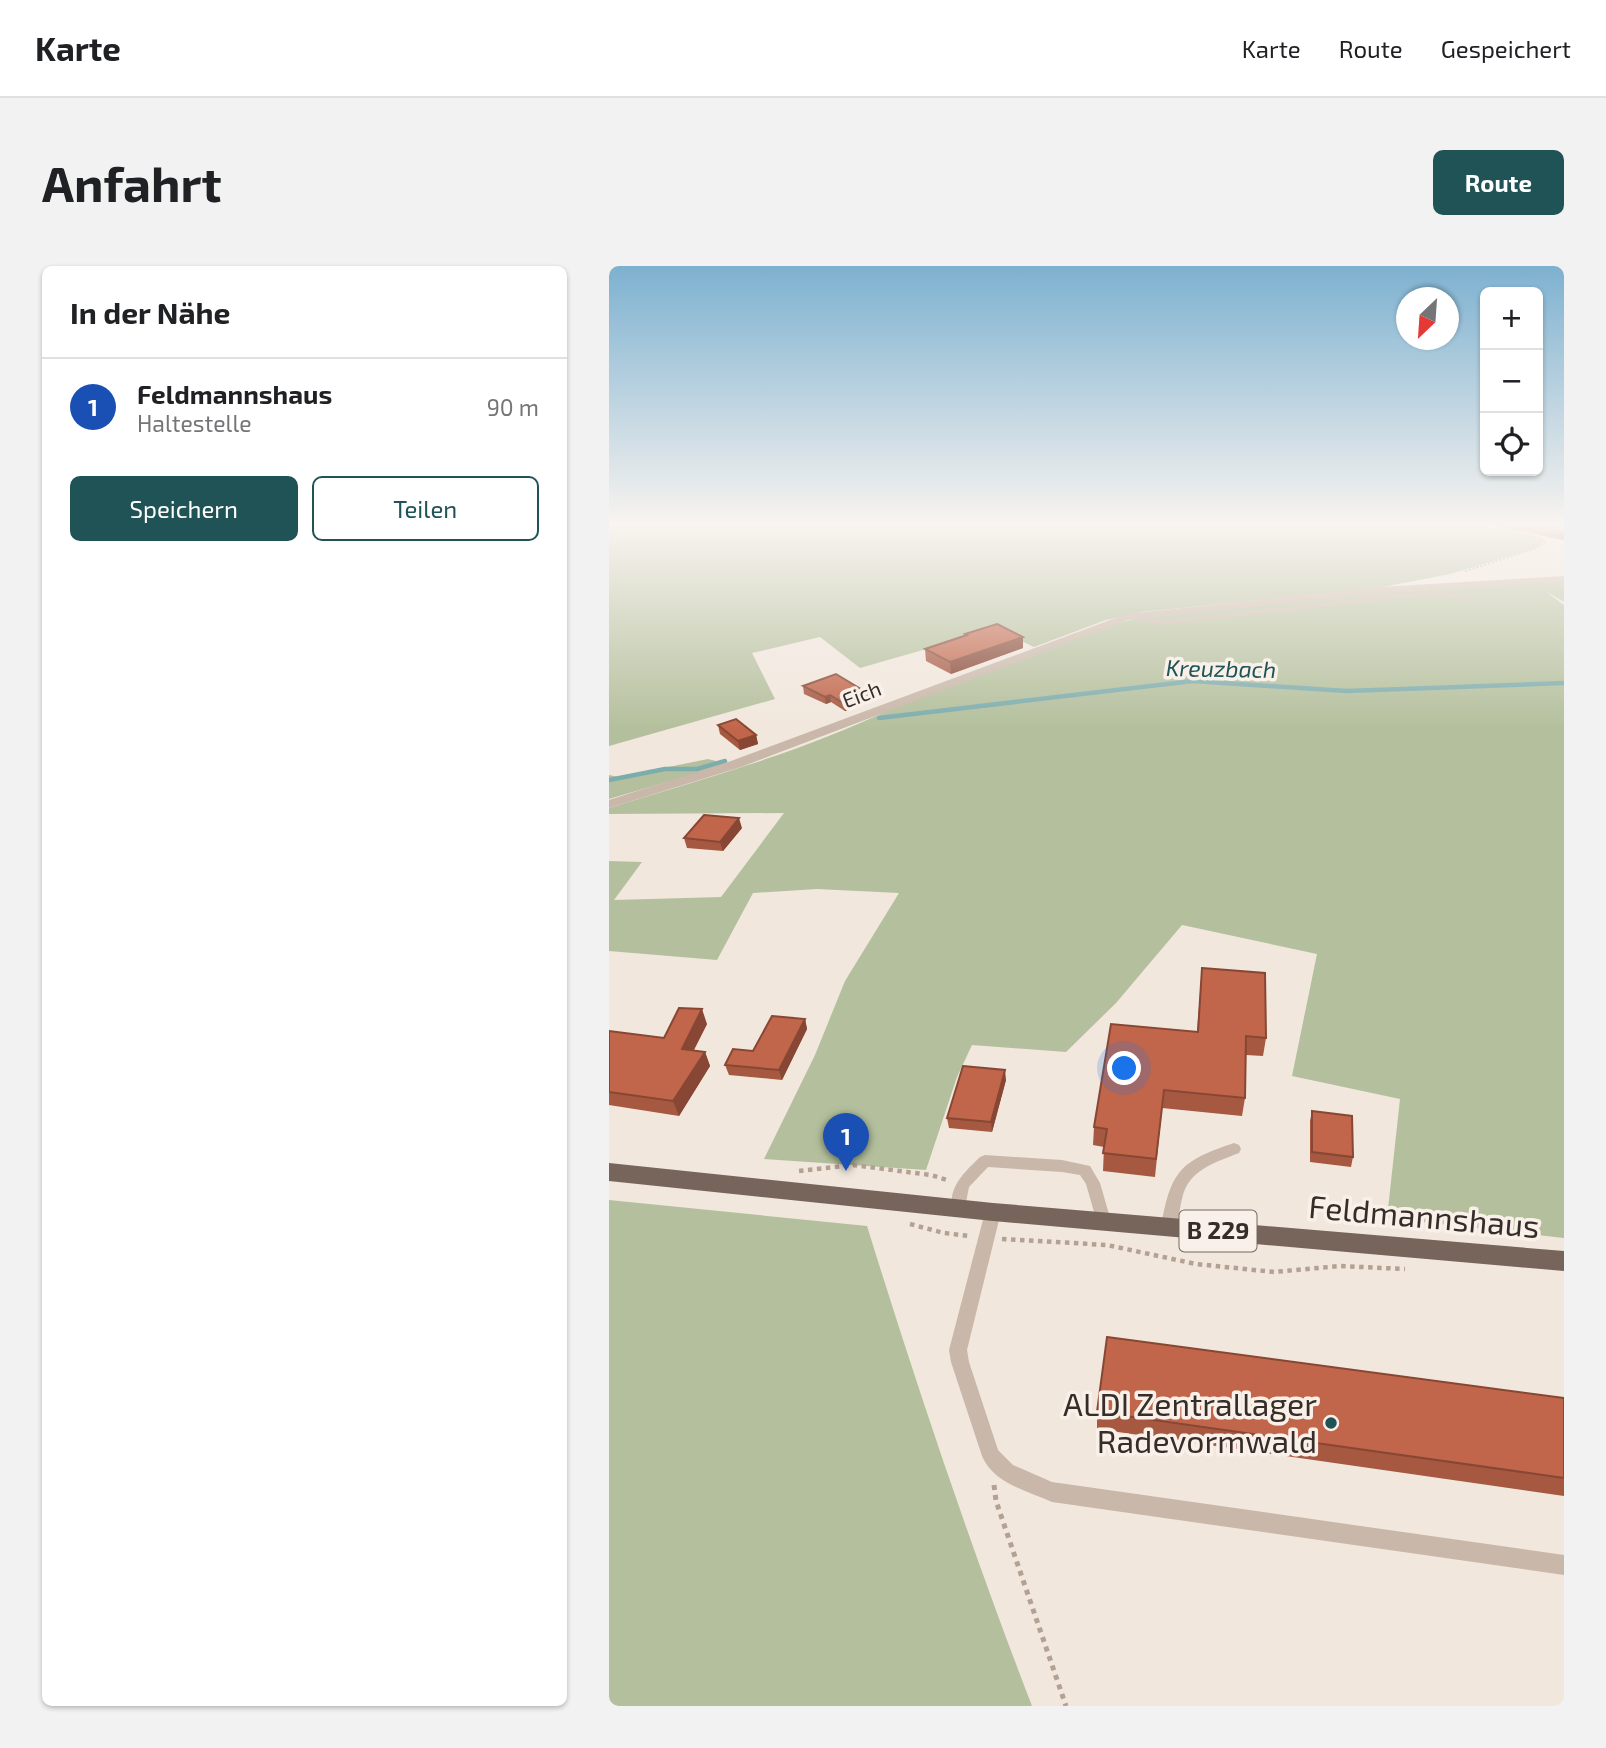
<!DOCTYPE html>
<html lang="de">
<head>
<meta charset="utf-8">
<style>
	body { margin:0; font-family:"Exo 2",sans-serif; background:#f2f2f2; color:#202124 }
	.controls { position:absolute; right:21px; top:21px; display:grid; overflow:hidden; border-radius:10px; box-shadow:0 2px 5px #0004 }
	.controls button { width:63px; height:63px; display:grid; place-items:center; padding:0; border:0; border-bottom:2px solid #e0e0e0; background:#fff; color:#202124; font:35px sans-serif }
	.compass { position:absolute; left:787px; top:21px; width:63px; height:63px; border-radius:50%; background:#fff; box-shadow:0 2px 5px #0004; rotate:205deg }
	.you { position:absolute; left:516px; top:803px; width:24px; height:24px; margin:-18px; border:5px solid #fff; border-radius:50%; background:#1a73e8; box-shadow:0 0 0 10px #1a73e833 }
	.badge { display:grid; place-items:center; width:46px; height:46px; border-radius:50%; background:#205356; color:#fff; font-size:23px; font-weight:700 }
	.pin { position:absolute; translate:-50% -58px; filter:drop-shadow(0 2px 4px #0008) }
	.pin::after { content:''; position:absolute; top:37px; width:24px; height:21px; background:inherit; clip-path:polygon(0 0,100% 0,50% 100%) }
	.list { margin:0; padding:0; list-style:none }
	h2 { display:flex; justify-content:space-between; align-items:center; height:91px; margin:0; padding:0 28px; font-size:30px }
	h2 small { font-size:23px; font-weight:400; color:#757577 }
	.list li { display:grid; grid-template-columns:46px 1fr auto; gap:21px; align-items:center; box-sizing:border-box; height:98px; padding:0 28px; border-top:2px solid #e0e0e0 }
	.list b { display:block; font-size:26px; white-space:nowrap }
	.list p { margin:0; font-size:23px; white-space:nowrap; color:#757577 }
	.list em { font-size:23px; font-style:normal; color:#757577 }
	.actions { display:flex; gap:14px; padding:21px 28px }
	.actions a { flex:1; padding:16px 0; border:2px solid #205356; border-radius:10px; text-align:center; font-size:24px; color:#205356 }
	.actions .main { background:#205356; color:#fff }
	.icon { flex:none; width:38px; height:38px; fill:none; stroke:currentColor; stroke-width:2; stroke-linecap:round; stroke-linejoin:round }
	.map { position:relative; flex:none; width:955px; height:1440px; overflow:hidden; border-radius:10px }
	header { display:flex; align-items:center; gap:42px; box-sizing:border-box; height:98px; padding:0 35px; background:#fff; border-bottom:2px solid #e0e0e0 }
	header strong { font-size:33px }
	nav { display:flex; gap:38px; margin-inline-start:auto; font-size:24px }
	.intro { display:flex; align-items:center; justify-content:space-between; box-sizing:border-box; height:168px; padding:0 42px }
	h1 { margin:0; font-size:49px }
	.button { padding:18px 32px; border-radius:10px; background:#205356; color:#fff; font-size:24px; font-weight:700 }
	main { display:flex; gap:42px; padding:0 42px }
	aside { flex:1; background:#fff; border-radius:10px; box-shadow:0 2px 5px #0004 }
	.map>svg:first-child { display:block }
</style>
</head>
<body>
<header>
<strong>Karte</strong>
<nav><a>Karte</a><a>Route</a><a>Gespeichert</a></nav>
</header>
<div class="intro"><h1>Anfahrt</h1><a class="button">Route</a></div>
<main>
<aside>
<h2>In der Nähe<small></small></h2>
<ul class="list">
<li><span class="badge" style="background:#1a4fb4">1</span><div><b>Feldmannshaus</b><p>Haltestelle</p></div><em>90 m</em></li>
</ul>
<div class="actions"><a class="main">Speichern</a><a>Teilen</a></div>
</aside>
<div class="map">
<svg width="955" height="1440" viewBox="0 0 955 1440">
	<rect width="100%" height="100%" fill="#f1e7dd"/>
	<!-- green -->
	<g fill="#b4c09d">
		<polygon points="0,261 868,261 931,272 935,276 927,282 841,308 769,322 533,346 497,354 425,381 387,363 251,402 211,371 143,387 166,433 0,480"/>
		<path d="M955 315V336L936 325 955 339V972L778 952 791 833 683 810 708 688 573 659 507 737 457 786 363 779 348 811 317 904 155 893 206 789 236 715 290 627 208 623 144 627 108 694 0 685V595L33 596 5 634 112 631 175 547 0 548V542C94 513 193 486 282 443L493 361 538 350 771 326Z"/>
		<polygon points="99,493 119,498 0,533 0,509 10,511"/>
		<path d="M0 934 258 960C308 1121 362 1282 423 1440H0Z"/>
	</g>
	<g fill="none" stroke-linecap="round" stroke-linejoin="round">
		<!-- stream -->
		<g stroke="#7dacad" stroke-width="4.5">
			<polyline points="270,452 584,415 738,425 955,417"/>
			<polyline points="0,514 56,503 88,503 116,495"/>
		</g>
		<!-- path-far2 -->
		<polyline stroke="#b4a193" stroke-width="2" stroke-dasharray="2 2" stroke-linecap="butt" points="856,305 928,282 936,276 933,272 871,261"/>
		<!-- path-far1 -->
		<g stroke="#b4a193" stroke-width="4.5" stroke-dasharray="4.5 4.5" stroke-linecap="butt">
			<polyline points="190,905 244,899 322,909 338,914"/>
			<polyline points="301,958 335,967 361,970"/>
			<polyline points="393,973 498,979 587,998 665,1006 731,1000 796,1003"/>
		</g>
		<!-- path -->
		<polyline stroke="#b4a193" stroke-width="5" stroke-dasharray="5 5" stroke-linecap="butt" points="385,1219 387,1235 457,1440"/>
		<!-- lane -->
		<g fill="#c9b7a9" fill-rule="evenodd">
			<polygon points="833,326 864,332 861,334 833,330 789,332 554,359 513,351 517,349 554,355 789,328"/>
			<path d="M625 877 630 879 632 883 630 887C605 897 579 904 573 933 570 944 570 956 566 966L560 968 554 966 552 961C562 905 571 895 625 877Z"/>
			<path d="M376 889 453 894 481 900 491 917 502 955 499 960 494 962 489 960 477 918 471 909 453 906 379 901 360 921 355 947 350 948 345 947C336 923 356 906 371 891Z"/>
			<path d="M384 940 389 941 392 946 358 1084 360 1096 389 1184 404 1199 443 1216 955 1289V1309L443 1236C418 1225 384 1217 373 1190L342 1096 340 1084 376 946 379 941Z"/>
		</g>
		<!-- street -->
		<g fill="#c9b7a9" fill-rule="evenodd">
			<polygon points="935,261 955,261 955,267 936,263"/>
			<polygon points="955,310 955,316 772,327 519,354 132,501 0,542 0,534 122,495 517,348 772,321"/>
		</g>
		<!-- primary -->
		<polygon fill="#77645a" fill-rule="evenodd" points="0,897 384,937 955,985 955,1005 384,955 0,915"/>
	</g>
	<!-- wall -->
	<g fill="#a65840">
		<polygon points="891,261 936,261 937,262 955,266 955,274"/>
		<polygon points="356,368 414,371 414,382 342,408 317,395 316,383 356,369"/>
		<polygon points="194,420 261,435 236,445 222,436 217,438 195,428"/>
		<polygon points="109,459 147,469 149,478 131,484 111,468"/>
		<polygon points="133,562 114,585 78,582 75,572"/>
		<polygon points="593,702 657,772 654,790 637,789 636,832 633,850 553,842 546,911 494,905 495,881 484,879 485,861 588,766"/>
		<polygon points="196,753 198,763 173,814 120,809 116,799 144,785"/>
		<polygon points="98,758 85,784 96,786 101,800 70,850 0,839 0,765 55,772"/>
		<polygon points="397,814 383,866 340,862 338,852"/>
		<polygon points="703,845 744,891 742,901 701,896 701,855"/>
		<polygon points="955,1132 955,1230 488,1163 488,1146"/>
	</g>
	<!-- shaded-wall -->
	<g fill="#874734">
		<polygon points="414,371 414,382 342,408 341,396"/>
		<polygon points="260,428 261,435 236,445 234,437"/>
		<polygon points="221,429 222,436 217,438 216,431"/>
		<polygon points="147,469 149,478 131,484 129,475"/>
		<polygon points="130,552 133,562 114,585 111,576"/>
		<polygon points="93,743 98,758 78,797 73,783"/>
		<polygon points="196,753 198,763 173,814 170,804"/>
		<polygon points="96,786 101,800 70,850 64,835"/>
		<polygon points="396,804 397,814 383,866 382,856"/>
	</g>
	<!-- building -->
	<g fill="#c1664b" stroke="#874734" stroke-width="2">
		<polygon points="909,261 936,261 937,262 955,266 955,270"/>
		<polygon points="388,358 414,371 341,396 316,383 358,369 356,368"/>
		<polygon points="227,408 260,428 234,437 221,429 216,431 194,420"/>
		<polygon points="127,453 147,469 129,475 109,459"/>
		<polygon points="95,549 130,552 111,576 75,572"/>
		<polygon points="593,702 656,707 657,772 637,770 636,832 555,824 547,893 494,887 498,863 485,861 502,758 589,766"/>
		<polygon points="70,742 93,743 73,783 96,786 64,835 0,826 0,765 55,772"/>
		<polygon points="163,750 196,753 170,804 116,799 124,783 144,785"/>
		<polygon points="354,800 396,804 382,856 338,852"/>
		<polygon points="703,845 743,850 744,891 703,886"/>
		<polygon points="498,1071 955,1132 955,1212 488,1146"/>
	</g>
	<!-- sky -->
	<linearGradient id="sky" x2="0" y2="1"><stop stop-color="#7db1d0"/><stop offset="0.56" stop-color="#f9f4f0"/><stop offset="1" stop-color="#f9f4f0" stop-opacity="0"/></linearGradient>
	<rect width="955" height="462" fill="url(#sky)"/>
	<!-- markers -->
	<circle fill="#205356" stroke="#f9f1e9" stroke-width="2.5" cx="722" cy="1157" r="7"/>
	<g text-anchor="middle" stroke-width="7" stroke-linejoin="round" paint-order="stroke">
		<!-- far-street labels -->
		<g font-size="21" fill="#362d29" stroke="#f9f1e9">
			<text transform="translate(253 429) rotate(-21)" y="7">Eich</text>
		</g>
		<!-- far-water labels -->
		<g font-size="23" font-style="italic" fill="#205356" stroke="#f9f1e9">
			<text transform="translate(612 403) rotate(1)" y="8">Kreuzbach</text>
		</g>
		<!-- shield labels -->
		<rect fill="#f9f1e9" stroke="#706863" stroke-width="2" x="570.5" y="944.5" width="77" height="41" rx="5"/>
		<g font-size="24" font-weight="bold" fill="#362d29">
			<text x="609" y="973">B 229</text>
		</g>
		<!-- near-street labels -->
		<g font-size="32" fill="#362d29" stroke="#f9f1e9">
			<text transform="translate(815 951) rotate(5)" y="11">Feldmannshaus</text>
		</g>
		<!-- near-poi labels -->
		<g font-size="32" fill="#362d29" stroke="#f9f1e9" text-anchor="end">
			<text x="708" y="1150">ALDI Zentrallager<tspan x="708" dy="37">Radevormwald</tspan></text>
		</g>
	</g>
</svg>
<div class="controls">
<button>+</button>
<button>−</button>
<button><svg class="icon" aria-label="locate" viewBox="0 0 24 24"><circle cx="12" cy="12" r="6"/><path d="M12 2v4M12 18v4M2 12h4M18 12h4"/></svg></button>
</div>
<svg class="compass" viewBox="-18 -18 36 36"><path d="M0-13l5 13h-10z" fill="#e53935"/><path d="M0 13l5-13h-10z" fill="#757577"/></svg>
<div class="you"></div>
<div class="pin badge" style="left:237px;top:905px;background:#1a4fb4">1</div>
</div>
</main>
</body>
</html>
